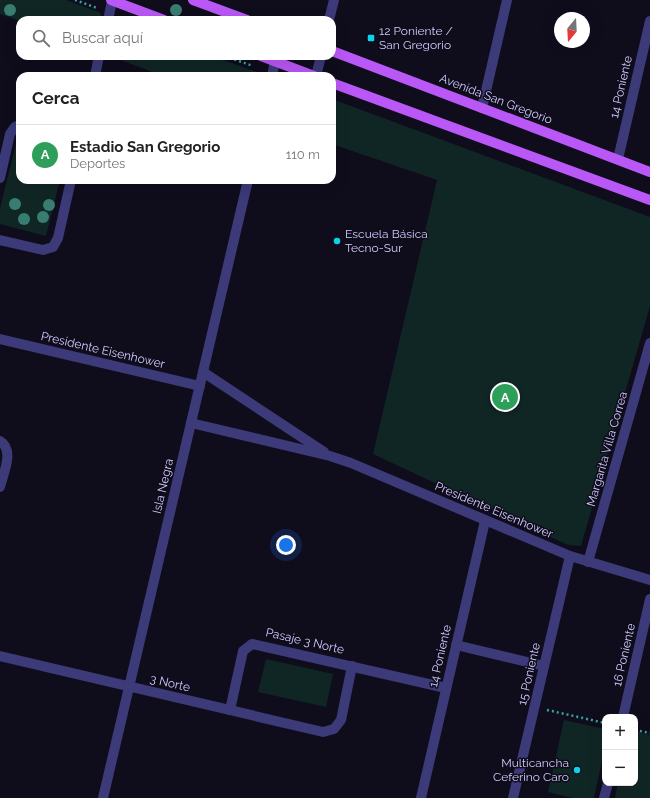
<!DOCTYPE html>
<html lang="es">
<head>
<meta charset="utf-8">
<style>
	body { margin:0; font-family:Raleway,sans-serif; background:#f2f2f2; color:#222 }
	.controls { position:absolute; right:12px; bottom:12px; display:grid; overflow:hidden; border-radius:8px; box-shadow:0 4px 16px #0002 }
	.controls button { width:36px; height:36px; display:grid; place-items:center; padding:0; border:0; border-bottom:1px solid #e0e0e0; background:#fff; color:#222; font:20px sans-serif }
	.compass { position:absolute; left:554px; top:12px; width:36px; height:36px; border-radius:50%; background:#fff; box-shadow:0 4px 16px #0002; rotate:198deg }
	.you { position:absolute; left:286px; top:545px; width:14px; height:14px; margin:-10px; border:3px solid #fff; border-radius:50%; background:#1a73e8; box-shadow:0 0 0 6px #1a73e833 }
	.badge { display:grid; place-items:center; width:26px; height:26px; border-radius:50%; background:#18727b; color:#fff; font-size:13px; font-weight:700 }
	.pin { position:absolute; translate:-50% -50%; border:2px solid #fff; box-shadow:0 1px 4px #0006 }
	.list { margin:0; padding:0; list-style:none }
	h2 { display:flex; justify-content:space-between; align-items:center; height:52px; margin:0; padding:0 16px; font-size:17px }
	h2 small { font-size:13px; font-weight:400; color:#767676 }
	.list li { display:grid; grid-template-columns:26px 1fr auto; gap:12px; align-items:center; box-sizing:border-box; height:60px; padding:0 16px; border-top:1px solid #e0e0e0 }
	.list b { display:block; font-size:15px; white-space:nowrap }
	.list p { margin:0; font-size:13px; white-space:nowrap; color:#767676 }
	.list em { font-size:13px; font-style:normal; color:#767676 }
	.icon { flex:none; width:22px; height:22px; fill:none; stroke:currentColor; stroke-width:2; stroke-linecap:round; stroke-linejoin:round }
	.map { position:relative; flex:none; width:650px; height:798px; overflow:hidden }
	.search { position:absolute; background:#fff; box-shadow:0 4px 16px #0002; left:16px; top:16px; width:320px; height:44px; display:flex; align-items:center; gap:10px; box-sizing:border-box; padding:0 14px; border-radius:12px; color:#767676; font-size:15px }
	.panel { position:absolute; background:#fff; box-shadow:0 4px 16px #0002; left:16px; top:72px; width:320px; height:112px; border-radius:12px }
	.map>svg:first-child { display:block }
</style>
</head>
<body>
<div class="map">
<svg width="650" height="798" viewBox="0 0 650 798">
	<rect width="100%" height="100%" fill="#0f0c1c"/>
	<!-- green -->
	<g fill="#102625">
		<polygon points="0,0 66,0 101,13 100,20 20,21 0,14"/>
		<polygon points="110,56 212,56 266,75 163,76"/>
		<polygon points="332,99 650,217 650,306 581,546 568,545 373,454 437,180 332,144"/>
		<polygon points="19,132 20,180 60,180 46,236 0,224 0,208"/>
		<polygon points="266,659 333,674 326,707 258,692"/>
		<polygon points="564,720 605,729 605,747 594,798 573,798 548,792"/>
		<polygon points="635,731 650,735 650,798 615,798 618,783 635,783"/>
	</g>
	<g fill="none" stroke-linecap="round" stroke-linejoin="round">
		<!-- path -->
		<g stroke="#32a8a1" stroke-width="2.5" stroke-dasharray="2 3" stroke-linecap="butt">
			<polyline points="75,0 97,8"/>
			<polyline points="225,56 253,66"/>
			<polyline points="547,710 605,723"/>
			<polyline points="635,730 650,733"/>
		</g>
		<!-- minor -->
		<g stroke="#3c3a79" stroke-width="10">
			<polyline points="108,20 112,1"/>
			<polyline points="329,20 334,0"/>
			<polyline points="95,76 99,56"/>
			<polyline points="272,76 276,56"/>
			<polyline points="316,76 321,56"/>
			<polyline points="482,108 507,0"/>
			<polyline points="618,159 650,21"/>
			<polyline points="0,178 10,134 15,127 20,125"/>
			<polyline points="0,240 43,250 53,247 58,238 71,180"/>
			<polyline points="0,339 200,386"/>
			<polyline points="203,372 324,452"/>
			<polyline points="191,423 330,456 351,463 570,556 650,580"/>
			<path d="M0 441C15 450 3 474 0 487"/>
			<polyline points="588,562 650,343"/>
			<polyline points="456,645 544,666"/>
			<polyline points="0,656 323,732 334,729 341,720 352,666"/>
			<polyline points="230,710 243,651 252,644 446,688"/>
			<polyline points="623,717 650,599"/>
			<polyline points="103,798 248,180"/>
			<polyline points="421,798 485,521"/>
			<polyline points="513,798 570,556"/>
			<polyline points="604,798 608,783"/>
		</g>
		<!-- major -->
		<g stroke="#ba57f7" stroke-width="10">
			<polyline points="111,0 164,20"/>
			<polyline points="193,0 247,20"/>
			<polyline points="332,51 650,172"/>
			<polyline points="261,56 314,76"/>
			<polyline points="332,83 650,200"/>
		</g>
	</g>
	<!-- trees -->
	<g fill="#397c72">
		<circle cx="10" cy="10" r="6"/>
		<circle cx="176" cy="10" r="6"/>
		<circle cx="15" cy="204" r="6"/>
		<circle cx="49" cy="205" r="6"/>
		<circle cx="43" cy="217" r="6"/>
		<circle cx="24" cy="219" r="6"/>
	</g>
	<!-- markers -->
	<g fill="#0bd3e8" stroke="#0f0c1c" stroke-width="1.5">
		<rect x="367" y="34" width="8" height="8" rx="2"/>
		<circle cx="337" cy="241" r="4"/>
		<circle cx="577" cy="770" r="4"/>
	</g>
	<g text-anchor="middle" stroke-width="3" stroke-linejoin="round" paint-order="stroke">
		<!-- poi labels -->
		<g font-size="12" fill="#d0cafc" stroke="#0f0c1c" text-anchor="start">
			<text x="379" y="35">12 Poniente /<tspan x="379" dy="14">San Gregorio</tspan></text>
			<text x="345" y="238">Escuela Básica<tspan x="345" dy="14">Tecno-Sur</tspan></text>
			<text x="569" y="767" text-anchor="end">Multicancha<tspan x="569" dy="14">Ceferino Caro</tspan></text>
		</g>
		<!-- street labels -->
		<g font-size="12" fill="#d0cafc" stroke="#0f0c1c">
			<text transform="translate(621 87) rotate(-77)" y="4">14 Poniente</text>
			<text transform="translate(496 99) rotate(21)" y="4">Avenida San Gregorio</text>
			<text transform="translate(103 350) rotate(13)" y="4">Presidente Eisenhower</text>
			<text transform="translate(607 449) rotate(-74)" y="4">Margarita Villa Correa</text>
			<text transform="translate(163 486) rotate(-77)" y="4">Isla Negra</text>
			<text transform="translate(494 510) rotate(23)" y="4">Presidente Eisenhower</text>
			<text transform="translate(305 641) rotate(13)" y="4">Pasaje 3 Norte</text>
			<text transform="translate(624 655) rotate(-77)" y="4">16 Poniente</text>
			<text transform="translate(440 656) rotate(-77)" y="4">14 Poniente</text>
			<text transform="translate(529 674) rotate(-77)" y="4">15 Poniente</text>
			<text transform="translate(170 683) rotate(13)" y="4">3 Norte</text>
		</g>
	</g>
</svg>
<div class="controls">
<button>+</button>
<button>−</button>
</div>
<svg class="compass" viewBox="-18 -18 36 36"><path d="M0-13l5 13h-10z" fill="#e53935"/><path d="M0 13l5-13h-10z" fill="#767676"/></svg>
<div class="you"></div>
<div class="pin badge" style="left:505px;top:397px;background:#2e9e5b">A</div>
<div class="search"><svg class="icon" aria-label="search" viewBox="0 0 24 24"><circle cx="10" cy="10" r="6"/><path d="M15 15l6 6"/></svg>Buscar aquí</div>
<section class="panel">
<h2>Cerca<small></small></h2>
<ul class="list">
<li><span class="badge" style="background:#2e9e5b">A</span><div><b>Estadio San Gregorio</b><p>Deportes</p></div><em>110 m</em></li>
</ul>
</section>
</div>
</body>
</html>
